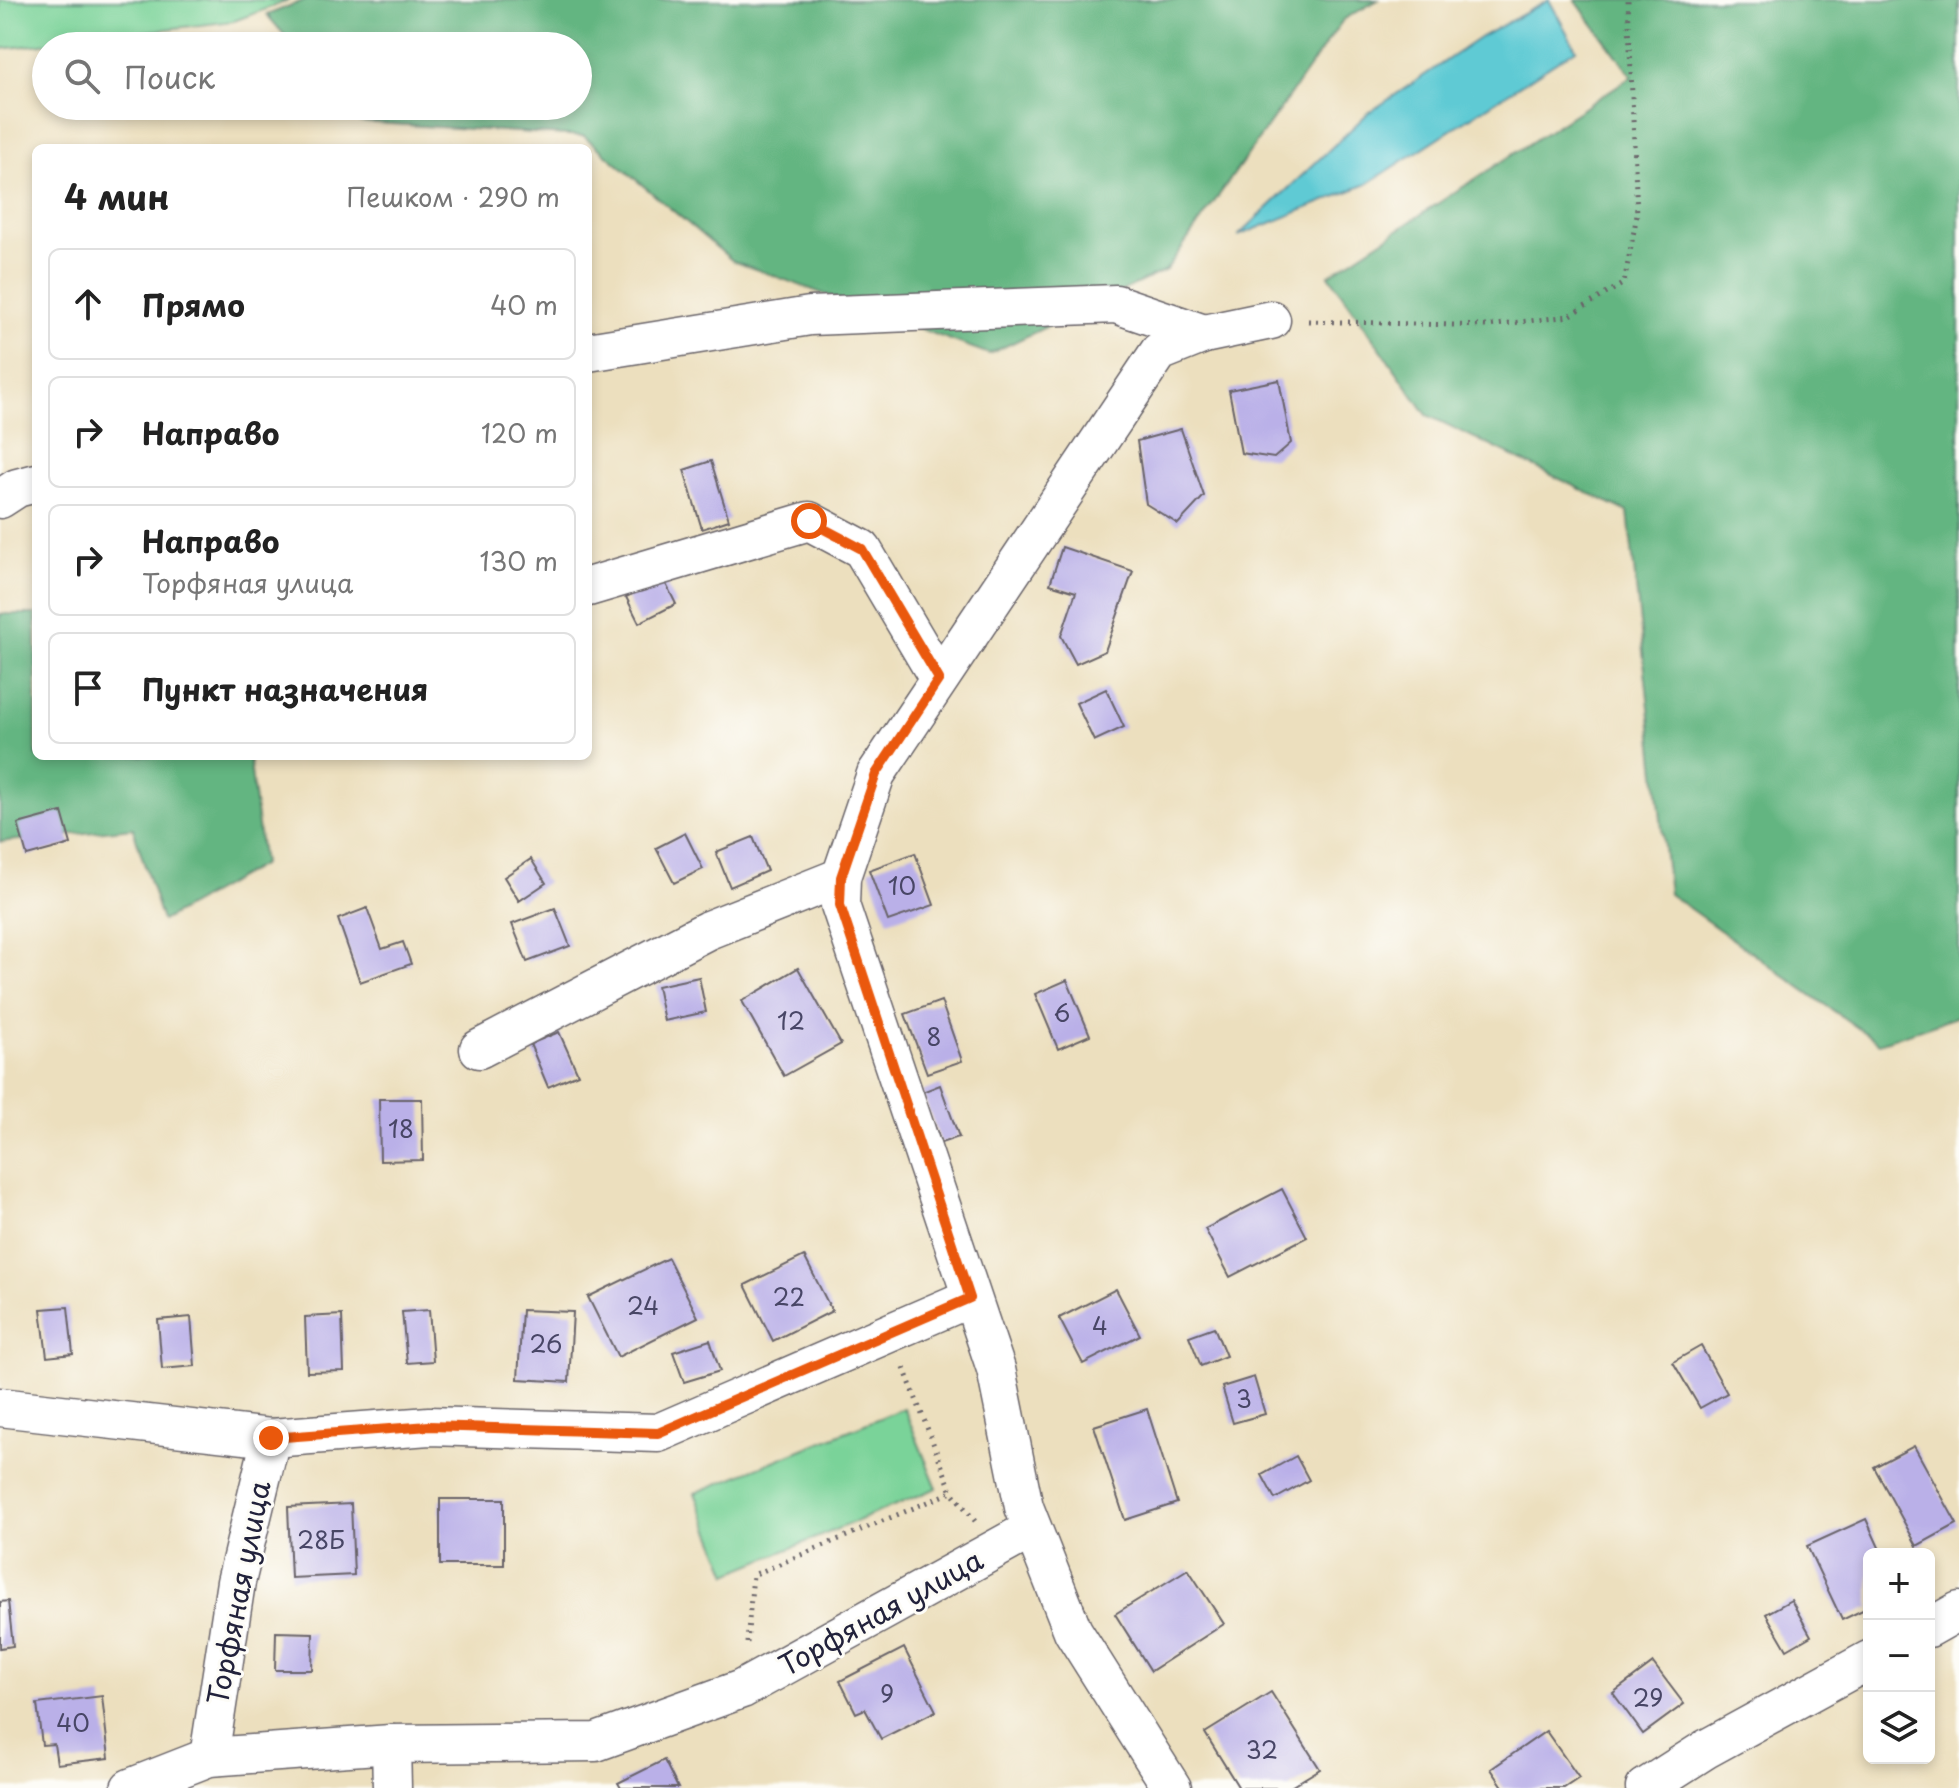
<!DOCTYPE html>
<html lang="ru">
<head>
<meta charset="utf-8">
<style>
	body { margin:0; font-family:"Playpen Sans",sans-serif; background:#f6f6f6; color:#222 }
	.controls { position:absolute; right:24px; bottom:24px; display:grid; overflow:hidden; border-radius:12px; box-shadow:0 4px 12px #0003 }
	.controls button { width:72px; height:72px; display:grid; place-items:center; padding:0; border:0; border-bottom:2px solid #e0e0e0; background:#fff; color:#222; font:40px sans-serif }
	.stop { position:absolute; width:24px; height:24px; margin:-18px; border:6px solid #ea580c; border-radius:50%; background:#fff }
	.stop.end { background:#ea580c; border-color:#fff; box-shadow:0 2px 8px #0008 }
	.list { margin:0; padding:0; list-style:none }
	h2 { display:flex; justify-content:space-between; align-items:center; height:104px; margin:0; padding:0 32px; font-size:34px }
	h2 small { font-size:26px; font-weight:400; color:#767676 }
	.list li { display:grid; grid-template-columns:52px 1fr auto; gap:24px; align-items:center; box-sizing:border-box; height:112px; margin:0 16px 16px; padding:0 16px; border:2px solid #e0e0e0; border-radius:12px }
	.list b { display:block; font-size:30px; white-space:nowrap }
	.list p { margin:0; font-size:26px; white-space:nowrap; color:#767676 }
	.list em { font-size:26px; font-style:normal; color:#767676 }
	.icon { flex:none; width:44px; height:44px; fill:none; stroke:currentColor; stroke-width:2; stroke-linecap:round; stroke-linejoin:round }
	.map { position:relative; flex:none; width:1959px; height:1788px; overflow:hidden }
	.search { position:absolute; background:#fff; box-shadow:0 4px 12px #0003; left:32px; top:32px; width:560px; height:88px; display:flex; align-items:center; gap:20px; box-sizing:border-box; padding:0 28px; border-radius:44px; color:#767676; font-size:30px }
	.panel { position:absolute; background:#fff; box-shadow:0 4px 12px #0003; left:32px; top:144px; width:560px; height:616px; border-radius:12px }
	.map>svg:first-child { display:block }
</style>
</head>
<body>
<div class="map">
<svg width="1959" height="1788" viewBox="0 0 1959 1788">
	<rect width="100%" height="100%" fill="#fdfcf7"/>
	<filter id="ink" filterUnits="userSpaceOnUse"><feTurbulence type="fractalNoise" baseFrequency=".0125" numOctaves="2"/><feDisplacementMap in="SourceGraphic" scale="16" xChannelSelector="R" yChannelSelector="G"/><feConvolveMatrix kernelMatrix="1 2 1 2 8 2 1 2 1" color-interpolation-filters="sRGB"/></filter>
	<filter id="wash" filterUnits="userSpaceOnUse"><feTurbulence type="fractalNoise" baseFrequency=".006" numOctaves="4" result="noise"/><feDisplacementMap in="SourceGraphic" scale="32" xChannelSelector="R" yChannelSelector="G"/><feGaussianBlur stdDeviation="1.8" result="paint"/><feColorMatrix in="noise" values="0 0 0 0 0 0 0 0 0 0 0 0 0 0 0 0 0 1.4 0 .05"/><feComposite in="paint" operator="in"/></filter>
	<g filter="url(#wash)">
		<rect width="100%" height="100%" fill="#ecdfbe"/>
		<!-- green -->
		<g fill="#7ad399" stroke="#4e7a6a" stroke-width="2">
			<polygon points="0,0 290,0 234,21 0,49"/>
			<polygon points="904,1408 937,1488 728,1574 695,1493"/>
		</g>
		<!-- forest -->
		<g fill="#63b581" stroke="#426c5e" stroke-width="2">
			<polygon points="305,0 1378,0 1343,20 1166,270 989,354 733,261 584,136 360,122 346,106 578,106 578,46 294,46 267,15"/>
			<polygon points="1575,0 1959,0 1959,1016 1879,1043 1669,894 1628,512 1427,415 1329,275 1632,76"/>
			<polygon points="0,614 36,614 36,756 249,756 263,864 162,921 133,828 0,842"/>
		</g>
		<!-- water -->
		<polygon fill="#5ecad4" stroke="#407688" stroke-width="2" points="1549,0 1576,49 1367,184 1238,236 1367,114 1481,37"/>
		<g id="blocks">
			<!-- building -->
			<g fill="#bab0e8">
				<polygon points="1279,380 1291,443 1274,458 1241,453 1229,390"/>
				<polygon points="1181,429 1204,496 1178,524 1146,504 1137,441"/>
				<polygon points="711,461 729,520 702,529 684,470"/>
				<polygon points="1062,547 1133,571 1105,651 1076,664 1061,636 1076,592 1050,584"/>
				<polygon points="663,578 676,604 639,623 626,597"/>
				<polygon points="1106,689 1124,727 1094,741 1076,703"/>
				<polygon points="62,812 71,844 27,856 18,824"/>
				<polygon points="685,833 703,869 674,883 656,848"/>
				<polygon points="753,837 767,871 730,887 716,852"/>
				<polygon points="915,853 934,905 888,921 869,870"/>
				<polygon points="531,859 546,883 519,901 504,877"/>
				<polygon points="367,908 382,949 403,942 411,964 360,982 338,919"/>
				<polygon points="555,908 570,946 527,962 512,924"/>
				<polygon points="798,968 841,1044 784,1076 742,1001"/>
				<polygon points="699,977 706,1012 664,1021 657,986"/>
				<polygon points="1067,980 1090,1035 1058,1049 1035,994"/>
				<polygon points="941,1001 962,1061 927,1073 905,1014"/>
				<polygon points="559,1032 578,1074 548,1087 530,1044"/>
				<polygon points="940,1085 959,1137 941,1143 922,1092"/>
				<polygon points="379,1099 422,1099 423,1160 380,1161"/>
				<polygon points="1282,1189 1307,1237 1230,1277 1205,1229"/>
				<polygon points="804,1256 832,1311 773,1341 745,1285"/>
				<polygon points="668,1258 698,1317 618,1357 588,1297"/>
				<polygon points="1116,1289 1140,1335 1083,1364 1059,1318"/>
				<polygon points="68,1307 73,1354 47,1357 41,1309"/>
				<polygon points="429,1310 433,1361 407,1363 402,1312"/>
				<polygon points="522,1310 573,1312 569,1382 518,1379"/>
				<polygon points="342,1315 344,1371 307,1372 305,1317"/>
				<polygon points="191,1317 195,1366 162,1369 158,1320"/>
				<polygon points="1214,1327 1226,1356 1201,1366 1189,1336"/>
				<polygon points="710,1340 720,1371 684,1382 673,1352"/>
				<polygon points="1701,1346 1727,1393 1700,1408 1673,1362"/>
				<polygon points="1254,1377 1265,1414 1233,1423 1222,1387"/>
				<polygon points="1147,1409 1177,1503 1125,1520 1094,1426"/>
				<polygon points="1914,1446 1957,1524 1917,1546 1874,1467"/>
				<polygon points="1296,1456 1309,1480 1275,1499 1262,1475"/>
				<rect x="440" y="1499" width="64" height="66"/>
				<polygon points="351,1504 354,1575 291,1578 288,1507"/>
				<polygon points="1866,1519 1882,1554 1869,1554 1869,1607 1842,1620 1807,1546"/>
				<polygon points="1188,1569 1224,1624 1151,1671 1115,1614"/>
				<polygon points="1791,1600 1811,1636 1787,1650 1766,1614"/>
				<polygon points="8,1601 13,1646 0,1648 0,1602"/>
				<polygon points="276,1632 313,1633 312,1670 275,1670"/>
				<polygon points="904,1648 936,1711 881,1739 865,1709 856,1713 840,1681"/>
				<polygon points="1653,1663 1684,1704 1643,1734 1613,1693"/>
				<polygon points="1271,1692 1320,1769 1289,1788 1239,1788 1205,1733"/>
				<polygon points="102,1696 109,1758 57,1764 54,1744 42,1745 37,1704"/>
				<polygon points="1546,1731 1579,1778 1564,1788 1504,1788 1491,1769"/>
				<polygon points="664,1760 678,1788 621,1788 618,1783"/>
			</g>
		</g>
	</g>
	<g filter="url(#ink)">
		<use href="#blocks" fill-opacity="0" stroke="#696469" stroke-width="2"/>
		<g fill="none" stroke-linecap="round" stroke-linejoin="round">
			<!-- minor casing -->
			<g stroke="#696469" stroke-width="41">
				<g id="minor">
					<polyline points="588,352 810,316 1116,304 1204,334"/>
					<polyline points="0,499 17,488 36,483"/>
					<polyline points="588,587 809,521 862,549 939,679"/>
					<polyline points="479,1049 708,930 841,877"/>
					<polyline points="0,1407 271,1438 429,1426 658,1433 970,1298"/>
					<polyline points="1929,1628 1959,1611"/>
					<polyline points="391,1744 392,1788"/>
					<polyline points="209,1757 236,1582 271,1438"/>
					<polyline points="130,1788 209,1757 391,1744 596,1742 742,1689 1032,1529"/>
					<polyline points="1172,1788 1073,1631 1024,1507 996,1369 840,905 841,877 876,774 1159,352 1204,334 1271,320"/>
					<polyline points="1645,1788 1706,1749 1869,1660"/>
				</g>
			</g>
			<!-- path -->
			<g stroke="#696469" stroke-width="5" stroke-dasharray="2 6" stroke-linecap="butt">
				<polyline points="1308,321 1488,326 1569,316 1624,283 1637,215 1628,0"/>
				<polyline points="904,1368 952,1492 975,1521"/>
				<polyline points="747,1643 753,1575 952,1492"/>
			</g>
			<!-- minor -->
			<use href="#minor" stroke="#fff" stroke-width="38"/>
		</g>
	</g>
	<g fill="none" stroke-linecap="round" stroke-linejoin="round" filter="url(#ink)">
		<!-- route -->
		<polyline stroke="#ea580c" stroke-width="10" points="271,1438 429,1426 658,1433 970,1298 840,905 841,877 876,774 939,679 862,549 809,521"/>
	</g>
	<g text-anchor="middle" stroke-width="6" stroke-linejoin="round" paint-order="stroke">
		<!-- number labels -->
		<g font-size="24" fill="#484666">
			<text x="902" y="895">10</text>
			<text x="1062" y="1022">6</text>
			<text x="791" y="1030">12</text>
			<text x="934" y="1046">8</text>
			<text x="401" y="1138">18</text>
			<text x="789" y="1306">22</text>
			<text x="643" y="1315">24</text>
			<text x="1100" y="1335">4</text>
			<text x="546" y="1353">26</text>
			<text x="1244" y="1408">3</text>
			<text x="321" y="1549">28Б</text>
			<text x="887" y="1703">9</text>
			<text x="1648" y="1707">29</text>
			<text x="73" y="1732">40</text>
			<text x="1262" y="1759">32</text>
		</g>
		<!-- street labels -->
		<g font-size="28" fill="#22223b" stroke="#fdfcf7">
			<text transform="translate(239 1593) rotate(-79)" y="10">Торфяная улица</text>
			<text transform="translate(881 1613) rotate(-29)" y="10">Торфяная улица</text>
		</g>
	</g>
</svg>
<div class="controls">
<button>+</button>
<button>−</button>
<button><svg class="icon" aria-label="layers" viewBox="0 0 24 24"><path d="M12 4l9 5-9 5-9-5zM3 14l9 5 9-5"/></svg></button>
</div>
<div class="stop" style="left:809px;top:521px"></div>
<div class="stop end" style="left:271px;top:1438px"></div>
<div class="search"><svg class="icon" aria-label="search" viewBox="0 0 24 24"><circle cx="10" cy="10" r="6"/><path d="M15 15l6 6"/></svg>Поиск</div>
<section class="panel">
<h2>4 мин<small>Пешком · 290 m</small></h2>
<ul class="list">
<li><svg class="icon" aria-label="ahead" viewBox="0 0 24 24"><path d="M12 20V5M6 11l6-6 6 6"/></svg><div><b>Прямо</b></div><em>40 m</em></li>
<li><svg class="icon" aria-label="right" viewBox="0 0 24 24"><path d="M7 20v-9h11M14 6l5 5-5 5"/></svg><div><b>Направо</b></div><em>120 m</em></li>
<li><svg class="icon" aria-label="right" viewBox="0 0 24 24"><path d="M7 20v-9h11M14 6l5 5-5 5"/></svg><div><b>Направо</b><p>Торфяная улица</p></div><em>130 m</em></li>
<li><svg class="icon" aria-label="arrive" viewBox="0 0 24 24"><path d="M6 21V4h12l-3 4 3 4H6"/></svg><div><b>Пункт назначения</b></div></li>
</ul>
</section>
</div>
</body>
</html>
